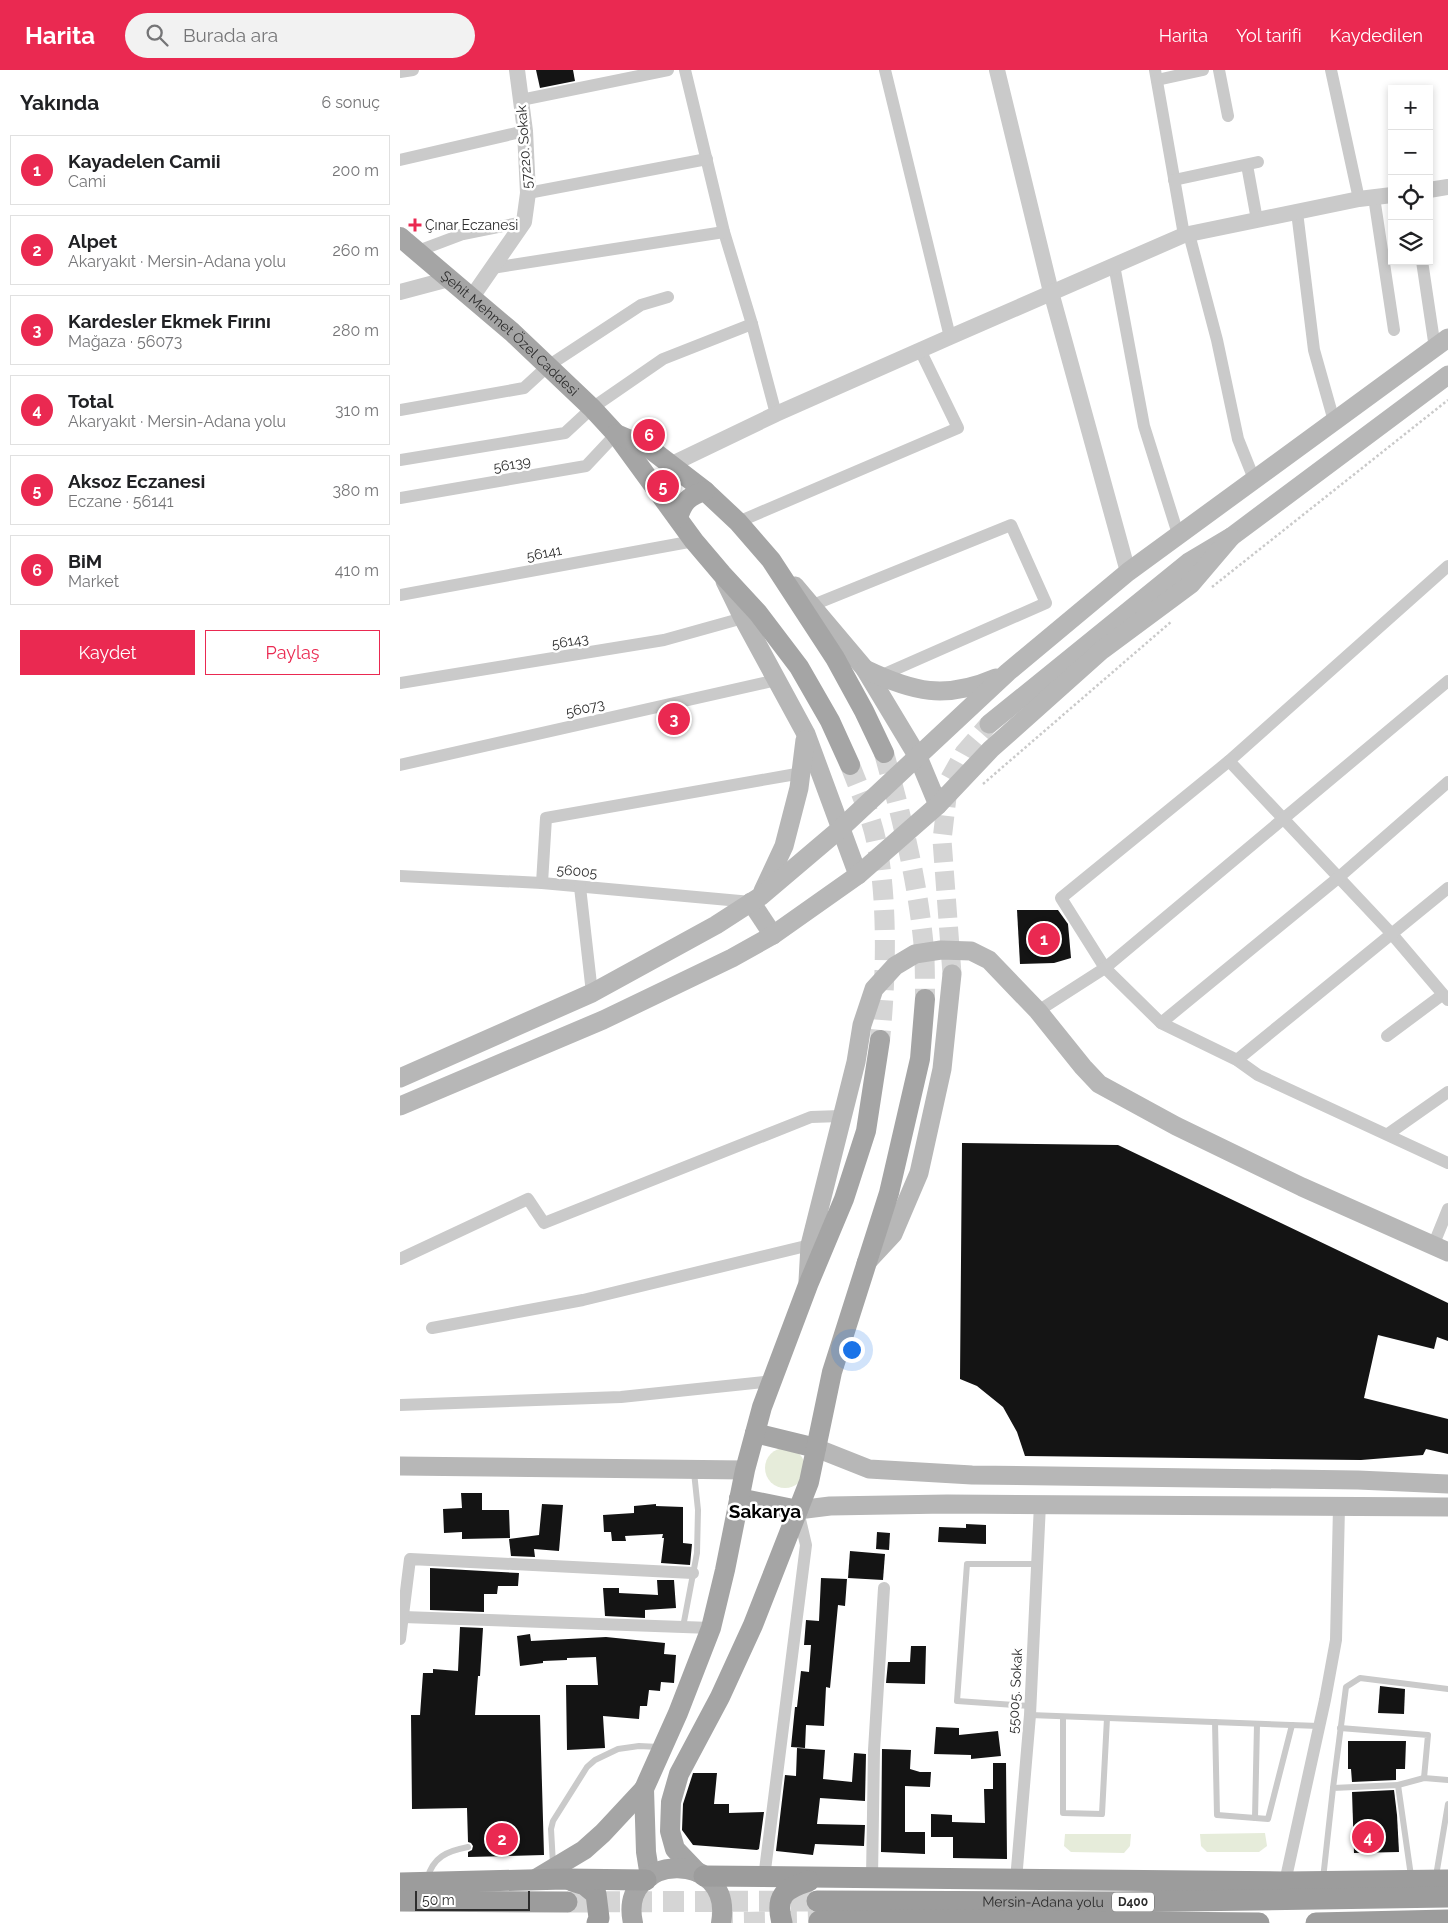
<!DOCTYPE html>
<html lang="tr">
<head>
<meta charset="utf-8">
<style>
	body { margin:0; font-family:Raleway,sans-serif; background:#f2f2f2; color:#202124 }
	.controls { position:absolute; right:15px; top:15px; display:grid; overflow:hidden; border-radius:0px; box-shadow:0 2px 8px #0003 }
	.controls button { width:45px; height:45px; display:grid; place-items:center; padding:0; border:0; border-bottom:1px solid #e0e0e0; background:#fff; color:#202124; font:25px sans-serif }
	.scale { position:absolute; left:15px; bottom:12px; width:115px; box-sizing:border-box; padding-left:5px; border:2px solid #2d2d2d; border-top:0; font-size:14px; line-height:18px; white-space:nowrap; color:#2d2d2d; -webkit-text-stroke:4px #fff; paint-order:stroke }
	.you { position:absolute; left:451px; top:1279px; width:18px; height:18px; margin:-12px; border:4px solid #fff; border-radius:50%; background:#1a73e8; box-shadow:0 0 0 8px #1a73e833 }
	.badge { display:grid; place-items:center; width:32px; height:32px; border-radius:50%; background:#ea2951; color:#fff; font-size:16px; font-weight:700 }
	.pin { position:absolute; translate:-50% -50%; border:2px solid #fff; box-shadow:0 1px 5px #0006 }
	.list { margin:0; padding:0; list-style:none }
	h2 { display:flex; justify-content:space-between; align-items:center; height:65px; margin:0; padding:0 20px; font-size:21px }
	h2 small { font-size:16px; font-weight:400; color:#757577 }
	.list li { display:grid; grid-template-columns:32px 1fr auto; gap:15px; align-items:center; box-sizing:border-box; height:70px; margin:0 10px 10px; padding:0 10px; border:1px solid #e0e0e0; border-radius:0px }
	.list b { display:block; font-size:19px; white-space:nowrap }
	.list p { margin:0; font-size:16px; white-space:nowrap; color:#757577 }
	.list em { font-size:16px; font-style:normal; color:#757577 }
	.actions { display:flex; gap:10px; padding:15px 20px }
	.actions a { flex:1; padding:11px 0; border:1px solid #ea2951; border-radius:0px; text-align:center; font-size:18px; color:#ea2951 }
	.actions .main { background:#ea2951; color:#fff }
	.icon { flex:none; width:28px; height:28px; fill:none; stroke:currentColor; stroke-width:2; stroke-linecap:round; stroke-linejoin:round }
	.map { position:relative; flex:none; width:1048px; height:1853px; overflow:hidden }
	header { display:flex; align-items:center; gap:30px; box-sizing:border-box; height:70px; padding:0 25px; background:#ea2951; color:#fff }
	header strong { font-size:24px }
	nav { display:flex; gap:28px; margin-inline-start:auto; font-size:18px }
	.search { width:350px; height:45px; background:#f2f2f2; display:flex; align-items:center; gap:12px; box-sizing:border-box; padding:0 18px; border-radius:28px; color:#757577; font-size:19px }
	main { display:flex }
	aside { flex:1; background:#fff }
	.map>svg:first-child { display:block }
</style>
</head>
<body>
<header>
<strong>Harita</strong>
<div class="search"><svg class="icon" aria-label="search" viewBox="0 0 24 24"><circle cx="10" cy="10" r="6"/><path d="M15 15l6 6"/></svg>Burada ara</div>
<nav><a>Harita</a><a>Yol tarifi</a><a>Kaydedilen</a></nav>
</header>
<main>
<aside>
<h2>Yakında<small>6 sonuç</small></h2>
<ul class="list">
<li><span class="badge">1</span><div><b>Kayadelen Camii</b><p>Cami</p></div><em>200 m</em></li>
<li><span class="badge">2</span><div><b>Alpet</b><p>Akaryakıt · Mersin-Adana yolu</p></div><em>260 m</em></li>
<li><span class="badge">3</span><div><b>Kardesler Ekmek Fırını</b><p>Mağaza · 56073</p></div><em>280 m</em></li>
<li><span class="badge">4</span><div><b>Total</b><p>Akaryakıt · Mersin-Adana yolu</p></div><em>310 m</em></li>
<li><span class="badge">5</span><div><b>Aksoz Eczanesi</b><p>Eczane · 56141</p></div><em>380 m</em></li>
<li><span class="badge">6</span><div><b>BiM</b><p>Market</p></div><em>410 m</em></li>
</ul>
<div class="actions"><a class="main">Kaydet</a><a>Paylaş</a></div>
</aside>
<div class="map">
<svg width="1048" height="1853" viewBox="0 0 1048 1853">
	<rect width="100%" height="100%" fill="#fff"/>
	<!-- green -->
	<g fill="#e6ecda">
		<circle cx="385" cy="1398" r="20"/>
		<polygon points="865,1763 867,1776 859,1782 807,1782 801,1776 800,1764"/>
		<polygon points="665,1764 731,1764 730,1776 724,1783 671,1782 664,1776"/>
	</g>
	<!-- building -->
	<g fill="#141414">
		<polygon points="136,0 173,0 175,11 140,18"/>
		<polygon points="617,840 658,840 668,854 671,888 654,893 620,894"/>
		<polygon points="562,1073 718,1075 1048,1233 1048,1271 1037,1267 1034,1279 978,1265 964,1328 1048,1349 1048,1384 1026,1379 1023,1385 961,1390 625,1386 617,1362 603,1337 577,1316 560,1309"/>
		<polygon points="61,1423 82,1423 82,1440 109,1440 110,1468 62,1469 62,1462 44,1463 43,1439 62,1438"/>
		<polygon points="142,1434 163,1435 159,1481 134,1479 135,1487 111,1486 109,1469 139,1465"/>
		<polygon points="256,1434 256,1436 283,1437 283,1473 292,1474 290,1495 261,1493 264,1468 262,1468 263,1464 225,1466 226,1471 212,1471 211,1462 204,1462 203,1445 234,1443 234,1436"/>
		<polygon points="566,1454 586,1455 586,1474 538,1472 539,1457 566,1458"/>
		<polygon points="477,1462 490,1463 489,1480 476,1479"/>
		<polygon points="450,1481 485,1484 483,1510 448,1508"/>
		<polygon points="30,1498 119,1503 118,1516 98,1516 97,1524 84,1524 84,1542 30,1540"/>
		<polygon points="421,1508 447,1509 445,1536 438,1535 430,1618 426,1617 424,1656 406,1655 405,1678 391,1677 395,1637 397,1637 401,1601 409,1602 411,1575 404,1575 406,1550 419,1551"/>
		<polygon points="257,1510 274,1510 276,1538 245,1540 245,1548 205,1546 203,1518 219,1518 219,1523 258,1525"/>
		<polygon points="60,1557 83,1558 80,1606 78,1606 75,1645 140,1645 144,1785 68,1787 68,1782 72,1780 73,1776 71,1773 68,1772 67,1738 12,1739 11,1645 20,1645 23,1603 33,1603 33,1599 58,1601"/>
		<polygon points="130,1564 131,1571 206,1567 265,1573 264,1584 276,1585 274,1613 261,1612 260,1621 249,1620 247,1636 240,1636 239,1649 203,1646 205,1678 167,1680 166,1615 198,1615 196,1587 167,1588 167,1590 143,1591 143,1593 120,1596 117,1566"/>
		<polygon points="511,1576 526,1576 525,1614 486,1613 488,1592 510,1592"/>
		<polygon points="980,1616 1005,1619 1004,1644 978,1643"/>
		<polygon points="536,1657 559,1658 559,1665 598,1661 601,1686 571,1689 571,1685 534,1684"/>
		<polygon points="948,1671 1006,1671 1005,1699 996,1699 996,1710 952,1712 951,1699 948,1699"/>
		<polygon points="397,1678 425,1680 423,1709 452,1712 454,1683 466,1684 465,1731 420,1728 417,1754 465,1755 464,1776 415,1774 413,1785 376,1781 385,1705 396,1706"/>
		<polygon points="482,1679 511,1680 510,1699 520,1702 531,1702 530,1717 505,1716 505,1762 525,1762 525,1784 481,1782"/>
		<polygon points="593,1693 606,1693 607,1789 553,1788 553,1767 531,1767 531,1744 552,1745 552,1752 585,1753 584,1719 593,1719"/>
		<polygon points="293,1703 317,1703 314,1734 329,1734 329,1743 364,1742 359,1779 357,1780 293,1775 282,1760 283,1734"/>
		<polygon points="994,1720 997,1745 999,1782 954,1783 952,1722"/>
	</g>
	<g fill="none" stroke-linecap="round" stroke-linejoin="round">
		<!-- secondary-tunnel -->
		<polyline stroke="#d5d5d5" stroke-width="19" stroke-dasharray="19 9" stroke-linecap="butt" points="552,904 542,770 549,710 564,683 589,654"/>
		<!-- primary-tunnel -->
		<g stroke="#d5d5d5" stroke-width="20" stroke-dasharray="20 10" stroke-linecap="butt">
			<path d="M484 683C502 748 518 812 524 879 525 896 525 913 525 929"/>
			<path d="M450 695C460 721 472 748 477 775 488 834 486 910 480 970"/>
		</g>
		<!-- trunk-tunnel -->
		<g stroke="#d5d5d5" stroke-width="21" stroke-dasharray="21 11" stroke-linecap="butt">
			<polyline points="167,1832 417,1831"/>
			<polyline points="312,1853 419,1851"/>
		</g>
		<!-- path -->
		<g stroke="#cacaca" stroke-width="2.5" stroke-dasharray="2.5 2.5" stroke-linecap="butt">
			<polyline points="812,517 1048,330"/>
			<polyline points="583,714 772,551"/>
		</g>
		<!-- service -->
		<g stroke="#cacaca" stroke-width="6">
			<polyline points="283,1557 297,1483 298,1440 294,1402"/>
			<polyline points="630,1636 557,1631 567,1494 637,1494"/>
			<polyline points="630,1645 919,1656"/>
			<polyline points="663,1647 663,1743 702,1744 707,1648"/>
			<polyline points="815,1652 817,1745 868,1749 892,1655"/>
			<polyline points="940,1658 1028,1665 1024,1708"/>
			<polyline points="998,1715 1024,1708 1048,1710"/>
			<polyline points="933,1718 946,1617 960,1608 1048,1619"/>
			<polyline points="855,1748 857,1654"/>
			<polyline points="153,1794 151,1759 153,1751 187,1697 195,1690 218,1679 239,1676 259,1677"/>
			<polyline points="1036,1806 1048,1734"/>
			<path d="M27 1809C33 1787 47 1781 68 1777"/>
			<polyline points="923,1809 933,1718 998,1715 1011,1806"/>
		</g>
		<!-- minor -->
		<g stroke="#cacaca" stroke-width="12">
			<polyline points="285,0 324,162 352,254 376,344"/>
			<polyline points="485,0 550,267"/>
			<polyline points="755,0 784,165"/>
			<polyline points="819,0 828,46"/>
			<polyline points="931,0 959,129"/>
			<polyline points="0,2 13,0"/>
			<polyline points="757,10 803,0"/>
			<polyline points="121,30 268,0"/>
			<polyline points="0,90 125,61"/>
			<polyline points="847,95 857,150"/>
			<polyline points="774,110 858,92"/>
			<polyline points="128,123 307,89"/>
			<polyline points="974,127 994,260"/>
			<polyline points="897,142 914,280 934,351"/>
			<polyline points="789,164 817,270 838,369 854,409"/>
			<polyline points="15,182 63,164 124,152"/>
			<polyline points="1022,191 1035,278"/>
			<polyline points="714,195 744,356 778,464"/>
			<polyline points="92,198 324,162"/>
			<polyline points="0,340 124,318 148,296 241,235 268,227"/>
			<polyline points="0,390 165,363 192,338 263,289 352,254"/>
			<polyline points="0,428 186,396 216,364"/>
			<polyline points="338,452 558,358 520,280"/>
			<polyline points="1048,496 829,691 661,828 705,898 761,953 837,990 858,1005 1048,1093"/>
			<polyline points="0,525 294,471"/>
			<polyline points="413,535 611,455 646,533 480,606"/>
			<polyline points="0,613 264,570 343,548"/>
			<polyline points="829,691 991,863 1048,930"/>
			<polyline points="0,695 377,610"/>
			<polyline points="0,806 142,813 351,832"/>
			<polyline points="142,813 146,748 402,703"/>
			<polyline points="180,817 192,923"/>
			<polyline points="638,941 705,898 1048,611"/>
			<polyline points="761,953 938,808 1048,712"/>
			<polyline points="987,966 1042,925"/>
			<polyline points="837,990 1048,818"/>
			<polyline points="988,1064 1048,1022"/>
			<polyline points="1033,1176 1048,1139"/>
			<polyline points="0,1189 128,1129 144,1153 411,1047 441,1046"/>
			<polyline points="32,1258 183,1230 410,1175"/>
			<polyline points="0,1335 221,1327 374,1311"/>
			<polyline points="3,1547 311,1558"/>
			<polyline points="0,1569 10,1489 293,1503"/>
			<polyline points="364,1808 406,1475 398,1441"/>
			<polyline points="472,1808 474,1680 484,1518"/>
			<polyline points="616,1810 630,1645 640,1434"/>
			<polyline points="885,1812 925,1630 936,1570 939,1437"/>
		</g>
		<!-- tertiary -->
		<g stroke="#cacaca" stroke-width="16">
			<polyline points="597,0 651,222 728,502"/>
			<polyline points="1029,120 1048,117"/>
			<polyline points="0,222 49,209"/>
			<polyline points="72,227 124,152 128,123 125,61 117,0"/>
			<polyline points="270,395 376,344 550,267 784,165 959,129 992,125"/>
		</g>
		<!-- secondary -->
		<g stroke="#b7b7b7" stroke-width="19">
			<polyline points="325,511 343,548 406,664 458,805"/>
			<polyline points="395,516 465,599 518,687 538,735"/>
			<path d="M465 599C513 622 545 630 596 608"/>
			<polyline points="589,654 789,492 831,467 1048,305"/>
			<polyline points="363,821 384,776 399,718 405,670"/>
			<polyline points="351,832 373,865"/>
			<polyline points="0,1008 192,923 316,855 361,826 440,759 608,602 728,502 1048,268"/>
			<polyline points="0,1036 203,950 332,888 373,865 458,805 538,735 591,679 702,580 791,514 831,467"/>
			<polyline points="466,1193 493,1164 519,1103 542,999 552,904"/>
			<polyline points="408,1211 410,1175 456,992 462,955 474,919 495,896 515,884 541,880 571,881 589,890 638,941 683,997 699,1014 776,1056 902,1117 1048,1182"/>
			<polyline points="416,1378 469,1399 572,1405 958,1410 1048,1414"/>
			<polyline points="0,1396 345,1400"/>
			<polyline points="398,1440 430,1436 547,1434 1048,1437"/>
		</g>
		<!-- primary -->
		<g stroke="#a5a5a5" stroke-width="20">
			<path id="s1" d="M0 167 112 262 192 338 216 364 294 471 322 504 358 543 399 597 430 651 450 695"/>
			<polyline points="216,364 249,378 305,421 338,452 371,490 435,588 464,641 484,683"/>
			<path d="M278 448C283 431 289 426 305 421"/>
			<polyline points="355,1363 416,1378"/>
			<polyline points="339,1428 398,1440"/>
			<polyline points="297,1802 275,1779 270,1761 271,1732 279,1704 320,1627 353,1555 409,1412 432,1302 489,1123 520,989 525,929"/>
			<polyline points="250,1807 246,1782 244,1719 278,1643 311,1558 325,1500 345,1400 362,1337 408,1215 444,1129 466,1061 480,970"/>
			<polyline points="134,1810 184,1780 203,1763 244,1719"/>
			<path d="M233 1853C217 1782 335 1778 321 1853"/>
		</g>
		<!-- trunk -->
		<g stroke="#9c9c9c" stroke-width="21">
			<polyline points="304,1806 885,1812 1048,1810"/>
			<polyline points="172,1811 185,1815 196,1824 199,1848 197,1853"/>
			<polyline points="0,1813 165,1809 246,1810"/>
			<polyline points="0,1831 167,1832"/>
			<path id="s2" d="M417 1831 715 1832 1048 1827"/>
			<polyline points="419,1851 552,1850 859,1853"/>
			<path d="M382 1853C375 1826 384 1819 409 1811"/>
			<polyline points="916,1853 1048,1850"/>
		</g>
	</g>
	<!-- markers -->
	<path fill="#ea2951" stroke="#fff" stroke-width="2" d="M12.5 147.5h5v5h5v5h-5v5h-5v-5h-5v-5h5z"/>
	<g text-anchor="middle" stroke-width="5" stroke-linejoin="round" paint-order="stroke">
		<!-- shield labels -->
		<rect fill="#fff" stroke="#6c6c6c" stroke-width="1" x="712" y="1822.5" width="42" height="19" rx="4"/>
		<g font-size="12" font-weight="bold" fill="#2d2d2d">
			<text x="733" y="1836">D400</text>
		</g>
		<!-- street labels -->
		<g font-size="14" fill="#2d2d2d" stroke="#fff">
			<text transform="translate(124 77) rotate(-94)" y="5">57220. Sokak</text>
			<text dy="5" stroke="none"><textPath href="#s1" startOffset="146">Şehit Mehmet Özel Caddesi</textPath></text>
			<text transform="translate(112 394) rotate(-10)" y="5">56139</text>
			<text transform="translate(144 483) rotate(-11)" y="5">56141</text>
			<text transform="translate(170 571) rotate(-9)" y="5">56143</text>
			<text transform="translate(185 638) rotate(-13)" y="5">56073</text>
			<text transform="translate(177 801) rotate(5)" y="5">56005</text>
			<text transform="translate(615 1621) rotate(-87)" y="5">55005. Sokak</text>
			<text dy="5" stroke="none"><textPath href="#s2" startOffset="226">Mersin-Adana yolu</textPath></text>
		</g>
		<!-- poi labels -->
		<g font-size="14" fill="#2d2d2d" stroke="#fff" text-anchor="start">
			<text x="25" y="160">Çınar Eczanesi</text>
		</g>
		<!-- district labels -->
		<g font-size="19" font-weight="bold" fill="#000" stroke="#fff">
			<text x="365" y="1448">Sakarya</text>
		</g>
	</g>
</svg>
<div class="controls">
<button>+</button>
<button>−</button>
<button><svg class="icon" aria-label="locate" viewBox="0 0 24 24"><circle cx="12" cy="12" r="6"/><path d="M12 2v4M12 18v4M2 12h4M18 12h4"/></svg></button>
<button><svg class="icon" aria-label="layers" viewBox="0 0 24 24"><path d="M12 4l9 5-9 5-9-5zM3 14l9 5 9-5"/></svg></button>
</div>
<div class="scale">50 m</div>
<div class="you"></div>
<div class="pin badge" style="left:644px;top:869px">1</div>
<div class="pin badge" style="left:102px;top:1769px">2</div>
<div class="pin badge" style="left:274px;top:649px">3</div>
<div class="pin badge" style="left:968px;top:1767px">4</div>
<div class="pin badge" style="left:263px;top:416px">5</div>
<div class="pin badge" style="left:249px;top:365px">6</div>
</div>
</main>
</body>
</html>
